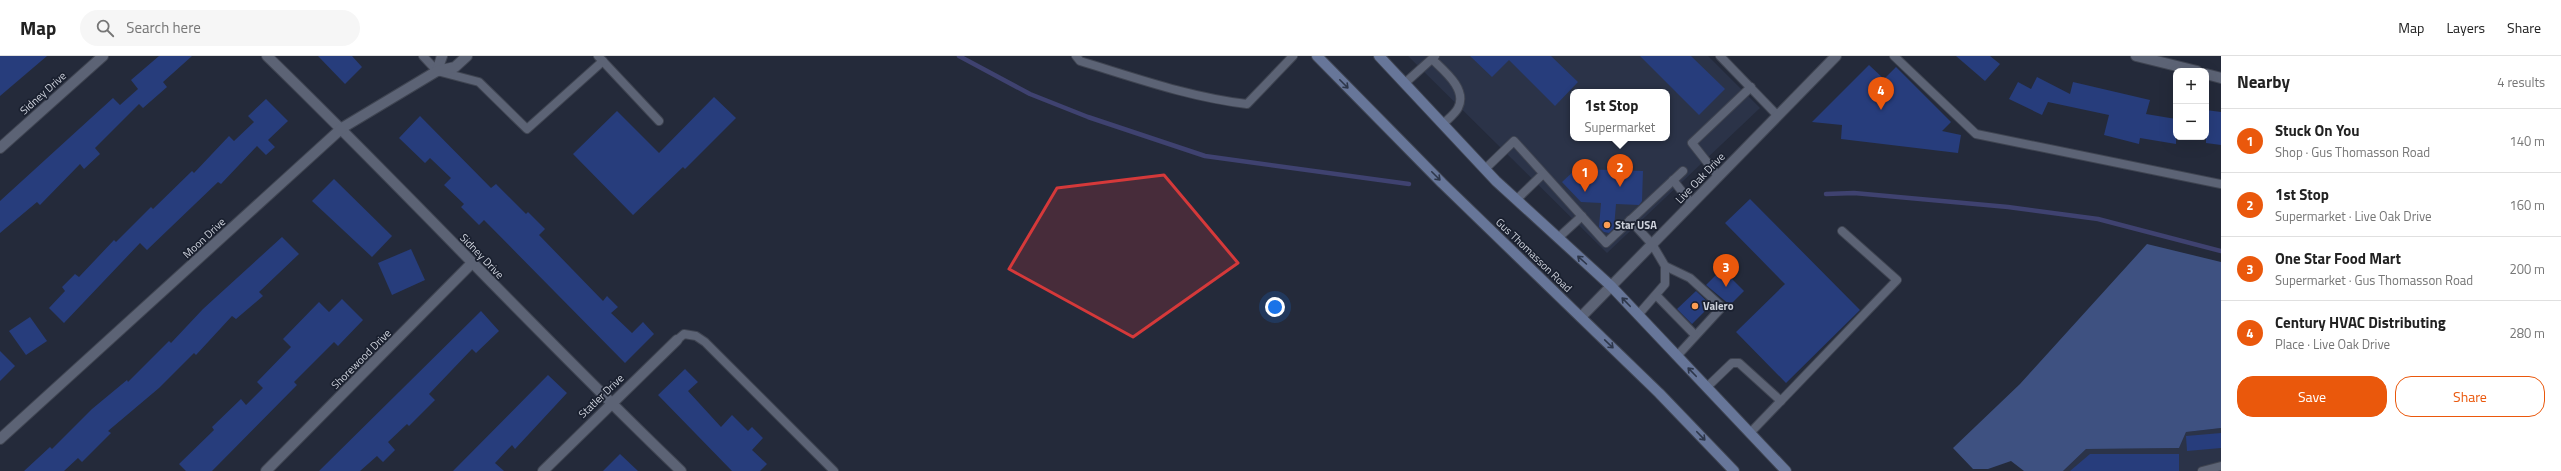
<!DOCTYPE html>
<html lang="en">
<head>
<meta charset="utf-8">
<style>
	body { margin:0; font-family:"Titillium Web",sans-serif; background:#f6f6f6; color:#222 }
	.controls { position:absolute; right:12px; top:12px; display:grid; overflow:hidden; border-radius:8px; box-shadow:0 4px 16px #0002 }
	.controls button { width:36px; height:36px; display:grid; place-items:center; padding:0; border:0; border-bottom:1px solid #e0e0e0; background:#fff; color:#222; font:20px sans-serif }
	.you { position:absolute; left:1275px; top:251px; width:14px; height:14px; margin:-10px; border:3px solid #fff; border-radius:50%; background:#1a73e8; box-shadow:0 0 0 6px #1a73e833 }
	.badge { display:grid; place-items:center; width:26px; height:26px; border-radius:50%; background:#ea580c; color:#fff; font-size:13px; font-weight:700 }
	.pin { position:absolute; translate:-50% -33px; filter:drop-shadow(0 1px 2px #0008) }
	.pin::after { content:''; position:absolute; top:21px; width:14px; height:12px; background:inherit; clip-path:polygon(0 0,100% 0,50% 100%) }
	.popup { position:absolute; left:1570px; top:33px; width:100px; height:52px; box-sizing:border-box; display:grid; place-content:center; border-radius:8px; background:#fff; filter:drop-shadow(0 1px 3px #0005); font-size:13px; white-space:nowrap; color:#767676 }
	.popup b { font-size:15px; color:#222 }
	.popup::after { content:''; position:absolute; left:50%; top:100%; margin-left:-8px; border:8px solid transparent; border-top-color:#fff }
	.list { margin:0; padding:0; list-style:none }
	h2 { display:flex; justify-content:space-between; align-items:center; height:52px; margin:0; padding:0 16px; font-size:17px }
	h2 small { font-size:13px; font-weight:400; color:#767676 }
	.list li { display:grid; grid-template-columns:26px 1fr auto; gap:12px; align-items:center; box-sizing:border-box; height:64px; padding:0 16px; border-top:1px solid #e0e0e0 }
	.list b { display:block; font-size:15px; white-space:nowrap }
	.list p { margin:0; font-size:13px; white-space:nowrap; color:#767676 }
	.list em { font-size:13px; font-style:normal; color:#767676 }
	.actions { display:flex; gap:8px; padding:12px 16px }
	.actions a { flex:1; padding:9px 0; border:1px solid #ea580c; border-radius:16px; text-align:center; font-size:14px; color:#ea580c }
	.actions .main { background:#ea580c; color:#fff }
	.icon { flex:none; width:22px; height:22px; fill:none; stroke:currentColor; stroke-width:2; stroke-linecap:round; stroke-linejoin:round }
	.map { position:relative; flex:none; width:2221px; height:415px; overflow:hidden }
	header { display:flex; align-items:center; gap:24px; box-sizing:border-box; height:56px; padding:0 20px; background:#fff; border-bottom:1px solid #e0e0e0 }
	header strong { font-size:19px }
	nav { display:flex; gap:22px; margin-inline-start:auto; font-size:14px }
	.search { width:280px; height:36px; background:#f6f6f6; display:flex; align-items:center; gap:10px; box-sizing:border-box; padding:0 14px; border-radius:22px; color:#767676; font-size:15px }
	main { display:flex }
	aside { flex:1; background:#fff }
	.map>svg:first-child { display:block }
</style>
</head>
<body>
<header>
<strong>Map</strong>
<div class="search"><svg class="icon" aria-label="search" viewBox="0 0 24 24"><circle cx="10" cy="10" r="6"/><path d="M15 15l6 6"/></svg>Search here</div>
<nav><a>Map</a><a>Layers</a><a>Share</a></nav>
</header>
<main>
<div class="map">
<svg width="2221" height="415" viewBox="0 0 2221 415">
	<rect width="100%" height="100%" fill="#242a3a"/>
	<!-- built -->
	<g fill="#2b3348" fill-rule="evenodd">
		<path d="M1408 0H1708L1760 52 1607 197ZM1573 36H1667V82H1573Z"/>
		<polygon points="2221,372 2221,415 2063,415 2086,393 2179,392 2186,376"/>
	</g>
	<!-- green -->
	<polygon fill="#3e5181" points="2147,188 2221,206 2221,372 2186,376 2179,392 2086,393 2063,415 2024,415 2011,405 1988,413 1973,413 1953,392 2020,328"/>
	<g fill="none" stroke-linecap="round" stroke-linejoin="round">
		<!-- stream -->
		<g stroke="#3f4270" stroke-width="4.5">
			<polyline points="959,0 1030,38 1088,61 1205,100 1409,128"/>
			<polyline points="1826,138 1854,137 2008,151 2098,163 2221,195"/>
		</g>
	</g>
	<!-- building -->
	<g fill="#273d7c">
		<polygon points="0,0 47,0 0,40"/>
		<polygon points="159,0 192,0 163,26 167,31 143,52 139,48 95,92 100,98 84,113 80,108 40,149 37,146 0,177 0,145 113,42 120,49 138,33 131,24"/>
		<polygon points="318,0 352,0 362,11 345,28"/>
		<polygon points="1470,0 1551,0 1578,26 1555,50 1509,4 1492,21"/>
		<polygon points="1640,0 1691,0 1725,33 1699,59"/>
		<polygon points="1956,0 1990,0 2000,8 1985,25"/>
		<polygon points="1869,9 1884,23 1896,11 1951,66 1942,75 1961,79 1958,97 1841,83 1842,69 1812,66"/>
		<polygon points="2037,21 2070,38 2073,26 2150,44 2146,58 2176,63 2176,88 2140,82 2139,88 2104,79 2109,59 2048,46 2042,59 2009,43 2018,26 2031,33"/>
		<polygon points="714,41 736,62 685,113 683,111 633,159 573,98 617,55 659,97"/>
		<polygon points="266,43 288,65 268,84 275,91 266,99 257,90 221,128 218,126 147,194 140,187 64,267 49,252 65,235 62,231 75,218 79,221 114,184 116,186 151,151 153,153 192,115 194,117 229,80 234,85 254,66 248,60"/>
		<polygon points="2206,54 2221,56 2221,89 2206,87"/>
		<polygon points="420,60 491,132 496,128 526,158 528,156 545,173 539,179 603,245 607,240 618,251 611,257 632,277 643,266 654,278 625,307 484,164 479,169 461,151 464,148 444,129 451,122 430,102 425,107 399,82"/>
		<polygon points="1576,113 1643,115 1642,145 1639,149 1616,148 1614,172 1609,177 1604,176 1599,171 1601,147 1581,146 1562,126"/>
		<polygon points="334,123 392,180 372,201 312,145"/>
		<polygon points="1750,143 1860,254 1786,327 1736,276 1785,228 1725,167"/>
		<polygon points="282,181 299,198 259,236 263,240 236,263 232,260 196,299 194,297 159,332 108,375 111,377 82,406 78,402 64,415 24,415 50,391 52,393 92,353 127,324 128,326 169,285 171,287 203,253"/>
		<polygon points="411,193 425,224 392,239 378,207"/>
		<polygon points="1722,213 1744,235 1730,249 1706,229"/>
		<polygon points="1696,235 1711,249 1692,268 1677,253"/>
		<polygon points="342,243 363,264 338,290 334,286 294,326 297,329 212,415 186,415 179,408 214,374 212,371 241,343 246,349 263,332 257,326 291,291 283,283 319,246 329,256"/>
		<polygon points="481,255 499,275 476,297 472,293 429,338 435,344 409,370 407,368 388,386 395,394 383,406 377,400 360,415 319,415"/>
		<polygon points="30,261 47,285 26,299 9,275"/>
		<polygon points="0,295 15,310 0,325"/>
		<polygon points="685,313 698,326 688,335 721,371 732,359 748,375 752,371 763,382 752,394 767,408 760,415 732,415 658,339"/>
		<polygon points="548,319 567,337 515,393 512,389 495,407 504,415 453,415"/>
		<polygon points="2221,377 2221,392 2187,395 2186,380"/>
		<polygon points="620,398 638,415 603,415"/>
		<polygon points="2090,398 2179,398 2179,415 2070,415"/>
	</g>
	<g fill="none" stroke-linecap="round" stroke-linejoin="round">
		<!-- service casing -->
		<g stroke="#3f4451" stroke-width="10">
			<g id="service">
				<polyline points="423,0 437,15 479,26 527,73 603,5"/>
				<polyline points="598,0 659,65"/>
				<path d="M1076 0 1080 5C1136 22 1189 41 1247 48L1293 0"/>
				<polyline points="1720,0 1777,59"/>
				<polyline points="1894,0 1976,78 2221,128"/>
				<path d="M1432 3C1443 14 1468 33 1458 52 1455 58 1448 63 1443 68"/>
				<polyline points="1405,27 1435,0"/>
				<polyline points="1485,113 1514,85 1606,187 1683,115"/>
				<polyline points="1718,120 1692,87 1751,31"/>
				<polyline points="1673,124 1691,147"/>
				<polyline points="1516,144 1543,118"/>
				<polyline points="1630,164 1652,188 1665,210 1665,228 1638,259"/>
				<polyline points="1558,182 1582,160"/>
				<polyline points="1665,210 1690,222 1722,251 1677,300"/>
				<polyline points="1656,239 1694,278"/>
				<polyline points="677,284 684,278 696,280 705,286 834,415"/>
				<polyline points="1707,331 1732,307 1739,307 1781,345"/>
				<polyline points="1750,377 1897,224 1842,175"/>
				<polyline points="2202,415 2221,410"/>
			</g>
		</g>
		<!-- minor casing -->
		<g stroke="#3f4451" stroke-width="12">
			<g id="minor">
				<path d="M267 0C407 136 540 280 681 415"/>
				<polyline points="2136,0 2197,15"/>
				<polyline points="2206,18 2221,22"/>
				<polyline points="0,92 103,0"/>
				<polyline points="1581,261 1836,0"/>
				<polyline points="266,415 472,207"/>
				<polyline points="543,415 677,284"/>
			</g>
		</g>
		<!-- tertiary casing -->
		<g stroke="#3f4451" stroke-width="12">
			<g id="tertiary">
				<polyline points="437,15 442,0"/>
				<polyline points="0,383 342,72 437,15 455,11 467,0"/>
			</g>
		</g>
		<!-- secondary casing -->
		<g stroke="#3f4451" stroke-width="12">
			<g id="secondary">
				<polyline points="1317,0 1442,127 1659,337 1734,415"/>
				<polyline points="1379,0 1496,125 1611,230 1786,415"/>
			</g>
		</g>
		<!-- service -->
		<use href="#service" stroke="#5c6375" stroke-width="8"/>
		<!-- minor -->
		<use href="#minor" stroke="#5c6375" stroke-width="10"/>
		<!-- tertiary -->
		<use href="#tertiary" stroke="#5c6375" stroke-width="10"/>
		<!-- secondary -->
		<use href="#secondary" stroke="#677699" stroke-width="10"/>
	</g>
	<!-- one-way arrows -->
	<defs><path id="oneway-shaft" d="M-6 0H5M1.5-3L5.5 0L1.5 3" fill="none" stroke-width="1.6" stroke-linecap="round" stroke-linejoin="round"/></defs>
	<g stroke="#2d364a">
		<use href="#oneway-shaft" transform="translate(1344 28) rotate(45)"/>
		<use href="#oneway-shaft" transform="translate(1436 120) rotate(45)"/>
		<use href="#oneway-shaft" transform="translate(1582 204) rotate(-138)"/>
		<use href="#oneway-shaft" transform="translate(1626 246) rotate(-134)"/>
		<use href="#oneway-shaft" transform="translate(1609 288) rotate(44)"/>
		<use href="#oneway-shaft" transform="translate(1692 316) rotate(-134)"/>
		<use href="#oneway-shaft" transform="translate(1701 380) rotate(46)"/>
	</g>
	<!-- marked area -->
	<path fill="#d5393a" fill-opacity="0.2" stroke="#d5393a" stroke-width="3" stroke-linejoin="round" d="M1164 119 1238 207 1133 281 1009 213 1057 132Z"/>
	<!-- markers -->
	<g fill="#fc9d53" stroke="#1a202f" stroke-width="1.5">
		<circle cx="1607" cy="169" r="4"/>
		<circle cx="1695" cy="250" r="4"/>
	</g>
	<g text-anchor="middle" stroke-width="3.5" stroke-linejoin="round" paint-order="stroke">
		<!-- street labels -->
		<g font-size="11" fill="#ced2dc" stroke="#1a202f">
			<text transform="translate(43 37) rotate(-42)" y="4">Sidney Drive</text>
			<text transform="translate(1700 122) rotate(-46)" y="4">Live Oak Drive</text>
			<text transform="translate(204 182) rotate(-43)" y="4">Moon Drive</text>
			<text transform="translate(1534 199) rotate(44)" y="4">Gus Thomasson Road</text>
			<text transform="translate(482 200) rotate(46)" y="4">Sidney Drive</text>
			<text transform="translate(361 303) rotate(-45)" y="4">Shorewood Drive</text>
			<text transform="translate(601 340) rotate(-44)" y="4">Statler Drive</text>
		</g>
		<!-- poi labels -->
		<g font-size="11" font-weight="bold" fill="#ced2dc" stroke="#1a202f" text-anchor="start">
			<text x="1615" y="173">Star USA</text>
			<text x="1703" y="254">Valero</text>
		</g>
	</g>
</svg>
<div class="controls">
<button>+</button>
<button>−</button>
</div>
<div class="you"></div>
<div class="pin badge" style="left:1585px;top:136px">1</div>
<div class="pin badge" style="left:1620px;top:131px">2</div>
<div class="popup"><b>1st Stop</b>Supermarket</div>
<div class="pin badge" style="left:1726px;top:231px">3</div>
<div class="pin badge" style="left:1881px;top:54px">4</div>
</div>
<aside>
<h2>Nearby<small>4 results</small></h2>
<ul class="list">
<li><span class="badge">1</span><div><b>Stuck On You</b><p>Shop · Gus Thomasson Road</p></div><em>140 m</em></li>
<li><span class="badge">2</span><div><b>1st Stop</b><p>Supermarket · Live Oak Drive</p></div><em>160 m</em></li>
<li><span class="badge">3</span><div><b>One Star Food Mart</b><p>Supermarket · Gus Thomasson Road</p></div><em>200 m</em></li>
<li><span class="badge">4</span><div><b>Century HVAC Distributing</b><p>Place · Live Oak Drive</p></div><em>280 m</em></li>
</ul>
<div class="actions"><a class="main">Save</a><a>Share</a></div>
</aside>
</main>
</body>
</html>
